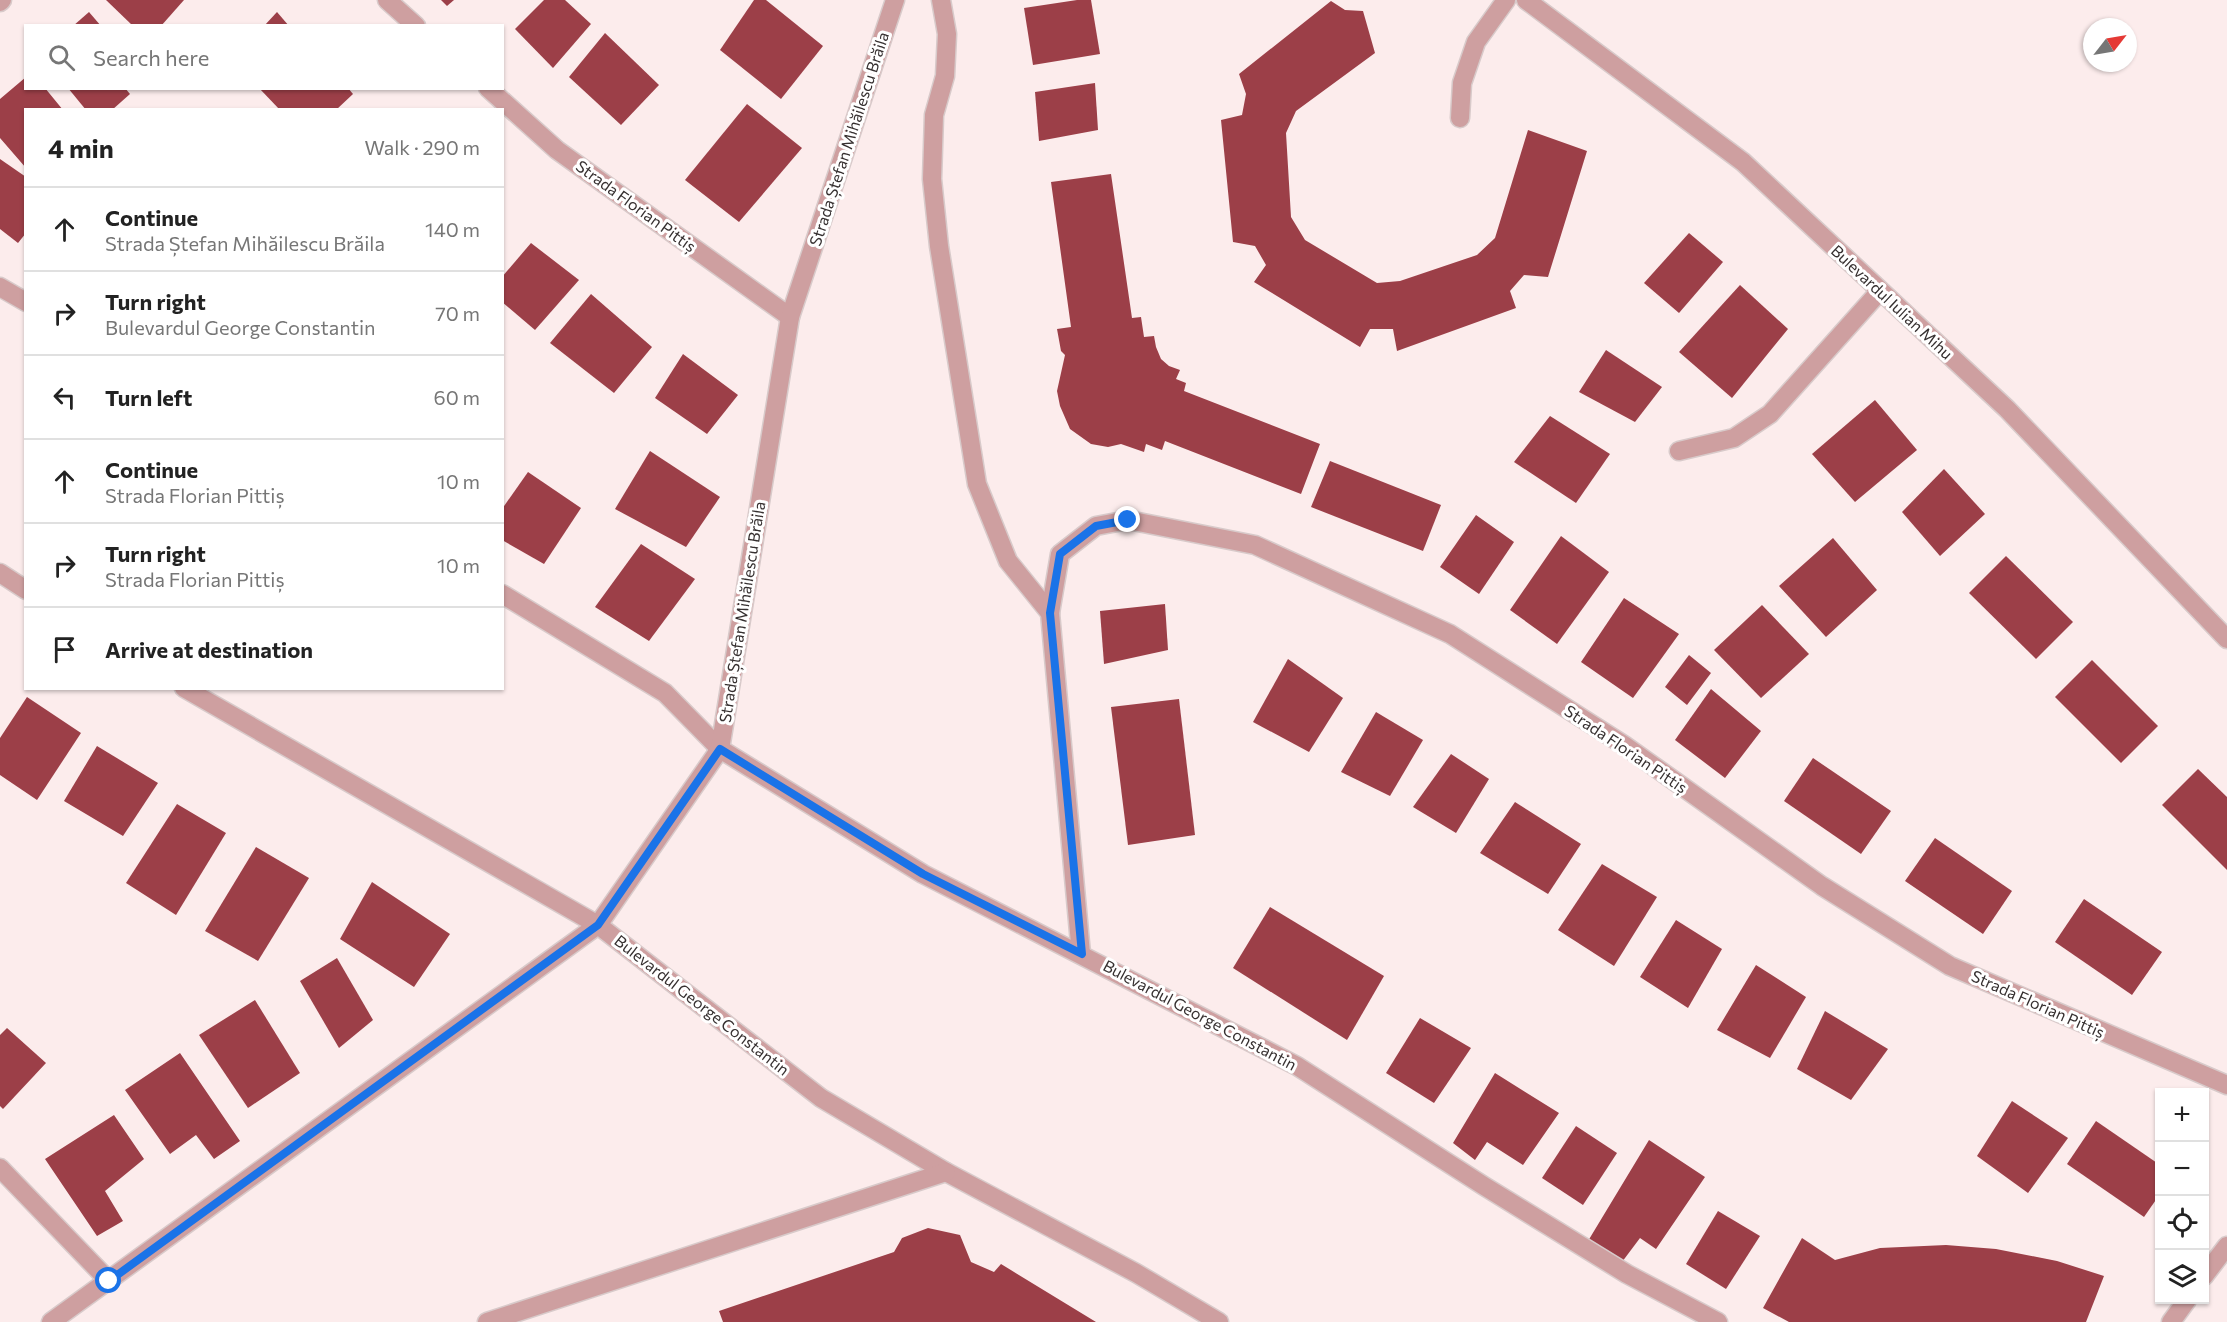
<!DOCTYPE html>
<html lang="en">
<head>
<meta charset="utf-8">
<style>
	body { margin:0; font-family:Commissioner,sans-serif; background:#f6f6f6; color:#222 }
	.controls { position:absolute; right:18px; bottom:18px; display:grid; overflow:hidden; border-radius:0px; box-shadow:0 2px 4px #0004 }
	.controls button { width:54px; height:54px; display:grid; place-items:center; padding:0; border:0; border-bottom:2px solid #e0e0e0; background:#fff; color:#222; font:30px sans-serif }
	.compass { position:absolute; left:2083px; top:18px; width:54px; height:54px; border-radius:50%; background:#fff; box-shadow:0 2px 4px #0004; rotate:59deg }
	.stop { position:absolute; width:18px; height:18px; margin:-14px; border:4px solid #1a73e8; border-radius:50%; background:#fff }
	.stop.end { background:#1a73e8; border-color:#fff; box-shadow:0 2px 6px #0008 }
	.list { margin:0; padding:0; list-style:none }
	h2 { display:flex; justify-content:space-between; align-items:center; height:78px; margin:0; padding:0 24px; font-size:26px }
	h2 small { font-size:20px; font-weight:400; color:#767676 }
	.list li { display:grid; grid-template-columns:39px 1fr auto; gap:18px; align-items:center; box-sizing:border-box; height:84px; padding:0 24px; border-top:2px solid #e0e0e0 }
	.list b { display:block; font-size:22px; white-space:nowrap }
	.list p { margin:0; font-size:20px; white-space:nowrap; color:#767676 }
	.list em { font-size:20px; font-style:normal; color:#767676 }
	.icon { flex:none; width:33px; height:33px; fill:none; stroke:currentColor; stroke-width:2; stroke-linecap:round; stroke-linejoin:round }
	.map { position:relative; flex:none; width:2227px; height:1322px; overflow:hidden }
	.search { position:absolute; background:#fff; box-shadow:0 2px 4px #0004; left:24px; top:24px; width:480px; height:66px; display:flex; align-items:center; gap:15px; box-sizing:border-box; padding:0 21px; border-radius:0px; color:#767676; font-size:22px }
	.panel { position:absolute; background:#fff; box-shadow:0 2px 4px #0004; left:24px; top:108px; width:480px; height:582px; border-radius:0px }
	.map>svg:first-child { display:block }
</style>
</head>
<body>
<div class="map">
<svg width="2227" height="1322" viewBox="0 0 2227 1322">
	<rect width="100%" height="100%" fill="#fcecec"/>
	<!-- building -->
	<g fill="#9c3f48">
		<polygon points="106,0 184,0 161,26 133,26"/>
		<polygon points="441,0 454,0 447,6"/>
		<polygon points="544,0 565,0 591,24 553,68 515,29"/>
		<polygon points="754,0 766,0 823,46 781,99 720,50"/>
		<polygon points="1077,0 1091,0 1100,54 1033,65 1024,8"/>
		<polygon points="1331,1 1345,10 1363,11 1375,53 1296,111 1286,133 1291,217 1305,240 1377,283 1400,281 1477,255 1495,238 1528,130 1587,151 1548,277 1524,275 1510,291 1516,308 1397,351 1393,329 1370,329 1360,347 1254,282 1266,265 1255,246 1233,242 1221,120 1242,115 1246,94 1239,74"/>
		<polygon points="89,12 101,26 73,26"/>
		<polygon points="277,12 289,26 264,26"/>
		<polygon points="605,33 659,85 621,125 569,77"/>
		<polygon points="26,77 26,88 45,88 63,110 26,110 26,168 0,138 0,99"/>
		<polygon points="1095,83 1098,130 1039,141 1035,92"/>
		<polygon points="68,88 125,88 130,94 112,110 86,110"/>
		<polygon points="259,88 348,88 353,94 336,110 280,110"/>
		<polygon points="747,104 802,148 739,222 685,180"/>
		<polygon points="0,159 26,177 26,233 18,243 0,229"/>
		<polygon points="1111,174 1132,318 1141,317 1144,337 1154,336 1156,347 1161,359 1169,366 1180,370 1176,379 1186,383 1184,391 1320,444 1301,494 1165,441 1162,450 1146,444 1144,452 1121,444 1108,447 1091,444 1070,429 1060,406 1057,391 1065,355 1061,351 1057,329 1071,327 1051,182"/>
		<polygon points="1689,233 1723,262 1679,313 1644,283"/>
		<polygon points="531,243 579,280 535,330 502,302 502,277"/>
		<polygon points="1740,285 1788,329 1732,398 1679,352"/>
		<polygon points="591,294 652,347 614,393 550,343"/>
		<polygon points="1606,350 1662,387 1635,422 1579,392"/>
		<polygon points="683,354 738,395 707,434 655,398"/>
		<polygon points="1875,400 1917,450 1855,502 1812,454"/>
		<polygon points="1550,416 1610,454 1576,503 1514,462"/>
		<polygon points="650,451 720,497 686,547 615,509"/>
		<polygon points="1330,461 1441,505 1423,551 1311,507"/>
		<polygon points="1944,469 1985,514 1940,556 1902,512"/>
		<polygon points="528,472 581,508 544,564 502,540 502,509"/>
		<polygon points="1476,515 1514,542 1479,594 1440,567"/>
		<polygon points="1561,536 1609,572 1557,644 1510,610"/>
		<polygon points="1833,538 1877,590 1826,637 1779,586"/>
		<polygon points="641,544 695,579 649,641 595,607"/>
		<polygon points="2006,556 2073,622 2036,659 1969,593"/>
		<polygon points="1624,598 1679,634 1633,698 1581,662"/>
		<polygon points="1165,604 1168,650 1104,664 1100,611"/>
		<polygon points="1762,605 1809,654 1761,698 1714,650"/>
		<polygon points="1689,655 1711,673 1687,705 1665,687"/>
		<polygon points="1288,659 1343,698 1309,752 1253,722"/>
		<polygon points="2092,660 2158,726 2121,763 2055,697"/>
		<polygon points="1711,689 1761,731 1725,778 1675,740"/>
		<polygon points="27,697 81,733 37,800 0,775 0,738"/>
		<polygon points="1179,699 1195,835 1128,845 1111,707"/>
		<polygon points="1376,712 1423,740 1390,796 1341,772"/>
		<polygon points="97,746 158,783 123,836 64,801"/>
		<polygon points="1451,754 1489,779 1456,833 1413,807"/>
		<polygon points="1813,758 1891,811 1861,854 1784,801"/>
		<polygon points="2198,769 2227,797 2227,870 2162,805"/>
		<polygon points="1515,802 1581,844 1548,894 1480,853"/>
		<polygon points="177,804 226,833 176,915 126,883"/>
		<polygon points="1935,838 2012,891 1983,934 1905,881"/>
		<polygon points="256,847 309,878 258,961 205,931"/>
		<polygon points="1602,864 1657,897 1614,966 1558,930"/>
		<polygon points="372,882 450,934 414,987 340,939"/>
		<polygon points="2084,899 2162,952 2132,995 2055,942"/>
		<polygon points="1270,907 1384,976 1347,1040 1233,968"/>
		<polygon points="1676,920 1722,949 1688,1008 1640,977"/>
		<polygon points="337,958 373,1020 339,1048 300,981"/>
		<polygon points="1756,965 1806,997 1770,1058 1717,1030"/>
		<polygon points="255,1000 300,1073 248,1108 199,1035"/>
		<polygon points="1825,1011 1888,1049 1851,1100 1797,1069"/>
		<polygon points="1420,1018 1471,1048 1434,1103 1386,1073"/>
		<polygon points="7,1028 46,1063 3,1109 0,1106 0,1035"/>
		<polygon points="180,1053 240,1141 214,1159 196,1135 170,1154 125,1090"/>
		<polygon points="1495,1073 1559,1113 1523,1165 1487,1142 1475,1160 1453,1143"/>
		<polygon points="2012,1101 2068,1138 2028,1193 1977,1156"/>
		<polygon points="114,1115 144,1159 105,1191 123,1221 97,1236 45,1159"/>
		<polygon points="2096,1121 2160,1165 2160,1194 2144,1217 2067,1164"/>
		<polygon points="1576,1126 1617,1153 1583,1205 1542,1178"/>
		<polygon points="1649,1140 1705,1177 1656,1249 1640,1238 1622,1262 1588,1241"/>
		<polygon points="1718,1211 1760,1236 1726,1289 1686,1264"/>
		<polygon points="928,1228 960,1235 971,1262 994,1272 1001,1264 1096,1322 723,1322 719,1311 894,1252 902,1238"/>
		<polygon points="1802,1238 1835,1260 1880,1248 1946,1245 1996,1249 2057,1261 2104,1276 2086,1322 1789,1322 1763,1308"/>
	</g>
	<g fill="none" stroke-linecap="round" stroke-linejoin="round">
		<!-- street casing -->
		<g stroke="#d8caca" stroke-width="21">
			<g id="street">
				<polyline points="387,0 416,26"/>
				<polyline points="941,0 947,34 945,76 934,115 932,179 939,246 977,484 1008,561 1050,613 1081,954"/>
				<polyline points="1526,0 1743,162 2007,409 2227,639"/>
				<polyline points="0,2 2,0"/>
				<polyline points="488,88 557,150 790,317"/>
				<polyline points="1460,118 1462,83 1476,42 1506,0"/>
				<polyline points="0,287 26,302"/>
				<polyline points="1679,451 1734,438 1770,414 1880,291"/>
				<polyline points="0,573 26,590"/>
				<polyline points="502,594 665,693 720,749 923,874 1297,1066 1484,1186 1627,1274 1718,1322"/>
				<polyline points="1050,613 1060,554 1096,526 1128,520 1255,545 1450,634 1624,745 1822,886 1950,966 2227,1085"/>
				<polyline points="184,688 598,925 821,1098 946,1172 1136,1273 1219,1322"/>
				<polyline points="0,1168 109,1281"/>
				<polyline points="2204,1276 2227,1246"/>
				<polyline points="51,1322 598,925 720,749 790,317 895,0"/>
				<polyline points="487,1322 946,1172"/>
				<polyline points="2171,1322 2187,1300"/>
			</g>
		</g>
		<!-- street -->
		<use href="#street" stroke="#ce9fa0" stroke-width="18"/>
	</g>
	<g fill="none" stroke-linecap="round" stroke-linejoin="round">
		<!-- route -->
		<polyline stroke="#1a73e8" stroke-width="8" points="109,1281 598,925 720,749 923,874 1082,954 1050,613 1060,554 1096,526 1128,520"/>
	</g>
	<g text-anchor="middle" stroke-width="6" stroke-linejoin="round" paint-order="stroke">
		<!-- street labels -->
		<g font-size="16" fill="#363030" stroke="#fff">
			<text transform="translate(849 139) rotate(-72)" y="6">Strada Ștefan Mihăilescu Brăila</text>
			<text transform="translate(636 206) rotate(36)" y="6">Strada Florian Pittiș</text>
			<text transform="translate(1892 302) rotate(43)" y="6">Bulevardul Iulian Mihu</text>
			<text transform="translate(742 612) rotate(-81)" y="6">Strada Ștefan Mihăilescu Brăila</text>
			<text transform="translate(1626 749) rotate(34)" y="6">Strada Florian Pittiș</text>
			<text transform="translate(2038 1004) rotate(24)" y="6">Strada Florian Pittiș</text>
			<text transform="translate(702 1005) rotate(38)" y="6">Bulevardul George Constantin</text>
			<text transform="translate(1200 1015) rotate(28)" y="6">Bulevardul George Constantin</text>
		</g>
	</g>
</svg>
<div class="controls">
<button>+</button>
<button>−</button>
<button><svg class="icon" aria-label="locate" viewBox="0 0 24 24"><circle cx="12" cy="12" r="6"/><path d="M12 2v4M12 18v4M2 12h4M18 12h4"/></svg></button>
<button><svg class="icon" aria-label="layers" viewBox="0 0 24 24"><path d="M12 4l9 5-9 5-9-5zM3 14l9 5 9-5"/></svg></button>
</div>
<svg class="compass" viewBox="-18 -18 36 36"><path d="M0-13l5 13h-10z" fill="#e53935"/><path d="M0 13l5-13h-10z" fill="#767676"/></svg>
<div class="stop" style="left:109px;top:1281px"></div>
<div class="stop end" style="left:1128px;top:520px"></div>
<div class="search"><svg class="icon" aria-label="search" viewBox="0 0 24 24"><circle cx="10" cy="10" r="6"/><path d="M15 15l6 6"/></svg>Search here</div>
<section class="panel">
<h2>4 min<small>Walk · 290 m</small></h2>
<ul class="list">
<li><svg class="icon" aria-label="ahead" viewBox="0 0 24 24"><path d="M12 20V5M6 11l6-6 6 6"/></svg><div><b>Continue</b><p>Strada Ștefan Mihăilescu Brăila</p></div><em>140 m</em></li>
<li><svg class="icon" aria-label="right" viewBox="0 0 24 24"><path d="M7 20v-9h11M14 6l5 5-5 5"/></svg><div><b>Turn right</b><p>Bulevardul George Constantin</p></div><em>70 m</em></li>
<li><svg class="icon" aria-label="left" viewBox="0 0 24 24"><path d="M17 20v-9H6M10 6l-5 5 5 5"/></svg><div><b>Turn left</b></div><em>60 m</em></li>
<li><svg class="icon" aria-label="ahead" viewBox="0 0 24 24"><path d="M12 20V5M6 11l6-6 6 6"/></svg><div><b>Continue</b><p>Strada Florian Pittiș</p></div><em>10 m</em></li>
<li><svg class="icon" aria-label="right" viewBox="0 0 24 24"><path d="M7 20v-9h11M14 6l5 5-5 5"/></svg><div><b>Turn right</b><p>Strada Florian Pittiș</p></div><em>10 m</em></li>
<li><svg class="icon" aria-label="arrive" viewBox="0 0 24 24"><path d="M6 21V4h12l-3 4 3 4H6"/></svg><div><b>Arrive at destination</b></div></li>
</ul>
</section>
</div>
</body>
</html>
